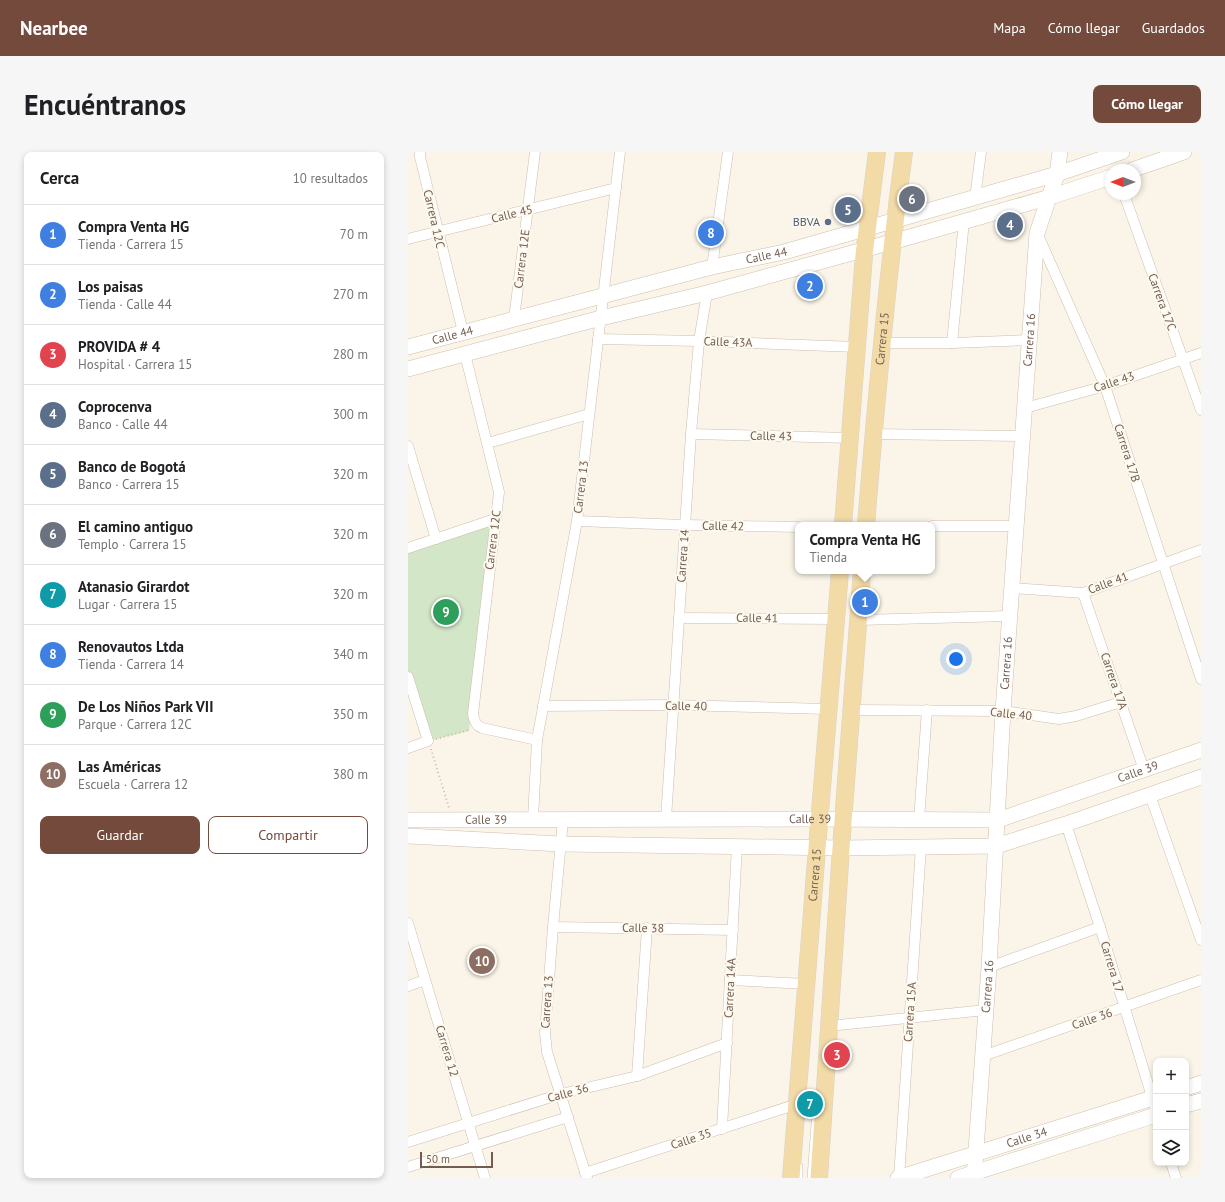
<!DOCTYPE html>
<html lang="es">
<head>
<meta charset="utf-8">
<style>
	body { margin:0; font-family:"PT Sans",sans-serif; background:#f6f6f6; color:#202124 }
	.controls { position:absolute; right:12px; bottom:12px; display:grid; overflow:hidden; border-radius:8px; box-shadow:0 2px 6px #0003 }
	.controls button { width:36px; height:36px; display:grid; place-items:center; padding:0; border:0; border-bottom:1px solid #e0e0e0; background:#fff; color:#202124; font:20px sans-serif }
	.compass { position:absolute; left:697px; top:12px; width:36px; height:36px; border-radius:50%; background:#fff; box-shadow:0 2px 6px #0003; rotate:270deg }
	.scale { position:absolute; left:12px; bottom:10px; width:73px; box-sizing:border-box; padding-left:4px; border:2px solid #735d4f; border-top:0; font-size:11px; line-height:14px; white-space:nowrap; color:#735d4f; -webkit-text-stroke:3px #fdf9ef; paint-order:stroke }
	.you { position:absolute; left:548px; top:507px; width:14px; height:14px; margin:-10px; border:3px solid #fff; border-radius:50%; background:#1a73e8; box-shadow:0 0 0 6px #1a73e833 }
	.badge { display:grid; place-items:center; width:26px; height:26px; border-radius:50%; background:#734a3c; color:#fff; font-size:13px; font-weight:700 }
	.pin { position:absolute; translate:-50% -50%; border:2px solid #fff; box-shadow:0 1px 4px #0006 }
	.popup { position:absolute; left:387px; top:370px; width:140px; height:52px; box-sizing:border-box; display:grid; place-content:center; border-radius:8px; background:#fff; filter:drop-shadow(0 1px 3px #0005); font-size:13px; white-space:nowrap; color:#757577 }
	.popup b { font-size:15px; color:#202124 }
	.popup::after { content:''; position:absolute; left:50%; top:100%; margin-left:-8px; border:8px solid transparent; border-top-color:#fff }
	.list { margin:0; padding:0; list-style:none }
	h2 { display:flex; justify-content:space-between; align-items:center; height:52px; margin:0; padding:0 16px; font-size:17px }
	h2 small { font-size:13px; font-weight:400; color:#757577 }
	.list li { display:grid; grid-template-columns:26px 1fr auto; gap:12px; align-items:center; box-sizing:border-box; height:60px; padding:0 16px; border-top:1px solid #e0e0e0 }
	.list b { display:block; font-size:15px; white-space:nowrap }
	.list p { margin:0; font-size:13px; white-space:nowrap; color:#757577 }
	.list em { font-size:13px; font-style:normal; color:#757577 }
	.actions { display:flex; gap:8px; padding:12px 16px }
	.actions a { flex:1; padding:9px 0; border:1px solid #734a3c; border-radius:8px; text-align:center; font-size:14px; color:#734a3c }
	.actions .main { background:#734a3c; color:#fff }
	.icon { flex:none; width:22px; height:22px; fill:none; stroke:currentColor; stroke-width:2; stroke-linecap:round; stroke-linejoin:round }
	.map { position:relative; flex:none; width:793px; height:1026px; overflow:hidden; border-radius:8px }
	header { display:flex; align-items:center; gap:24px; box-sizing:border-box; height:56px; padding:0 20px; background:#734a3c; color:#fff }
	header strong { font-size:19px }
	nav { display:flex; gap:22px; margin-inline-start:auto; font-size:14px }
	.intro { display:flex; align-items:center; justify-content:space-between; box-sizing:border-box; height:96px; padding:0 24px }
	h1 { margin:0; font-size:28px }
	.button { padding:10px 18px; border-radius:8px; background:#734a3c; color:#fff; font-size:14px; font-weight:700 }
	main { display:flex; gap:24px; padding:0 24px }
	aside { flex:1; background:#fff; border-radius:8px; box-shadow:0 2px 6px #0003 }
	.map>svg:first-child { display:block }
</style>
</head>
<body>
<header>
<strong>Nearbee</strong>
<nav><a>Mapa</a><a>Cómo llegar</a><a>Guardados</a></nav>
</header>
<div class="intro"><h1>Encuéntranos</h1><a class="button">Cómo llegar</a></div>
<main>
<aside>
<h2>Cerca<small>10 resultados</small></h2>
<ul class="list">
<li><span class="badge" style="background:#3f7fe0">1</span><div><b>Compra Venta HG</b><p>Tienda · Carrera 15</p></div><em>70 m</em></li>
<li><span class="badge" style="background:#3f7fe0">2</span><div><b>Los paisas</b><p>Tienda · Calle 44</p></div><em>270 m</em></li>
<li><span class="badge" style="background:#e0444e">3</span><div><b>PROVIDA # 4</b><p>Hospital · Carrera 15</p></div><em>280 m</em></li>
<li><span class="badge" style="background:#5c6f8a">4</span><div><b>Coprocenva</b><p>Banco · Calle 44</p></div><em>300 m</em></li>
<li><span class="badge" style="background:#5c6f8a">5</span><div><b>Banco de Bogotá</b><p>Banco · Carrera 15</p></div><em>320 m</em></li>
<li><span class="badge" style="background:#6b7280">6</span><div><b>El camino antiguo</b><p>Templo · Carrera 15</p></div><em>320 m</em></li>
<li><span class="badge" style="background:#0f9aa8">7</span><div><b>Atanasio Girardot</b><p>Lugar · Carrera 15</p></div><em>320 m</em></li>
<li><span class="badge" style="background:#3f7fe0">8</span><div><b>Renovautos Ltda</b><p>Tienda · Carrera 14</p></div><em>340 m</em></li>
<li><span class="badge" style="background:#2e9e5b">9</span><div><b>De Los Niños Park VII</b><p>Parque · Carrera 12C</p></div><em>350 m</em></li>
<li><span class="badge" style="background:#8d6e63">10</span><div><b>Las Américas</b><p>Escuela · Carrera 12</p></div><em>380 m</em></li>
</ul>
<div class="actions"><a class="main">Guardar</a><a>Compartir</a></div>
</aside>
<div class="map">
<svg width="793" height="1026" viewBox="0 0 793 1026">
	<rect width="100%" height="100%" fill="#fbf5e9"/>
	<!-- green -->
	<polygon fill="#d3e7c8" points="87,367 61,579 20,589 0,525 0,396"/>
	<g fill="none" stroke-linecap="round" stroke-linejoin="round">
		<!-- lane casing -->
		<g stroke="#ccbdb0" stroke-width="6">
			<g id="lane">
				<polyline points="392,1026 392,1014"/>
				<polyline points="402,1026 407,959"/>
			</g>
		</g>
		<!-- street casing -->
		<g stroke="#ccbdb0" stroke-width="11">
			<g id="street">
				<polyline points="12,0 12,5 55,180"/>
				<polyline points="716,42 793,258"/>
				<polyline points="567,46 573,0"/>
				<polyline points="630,83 697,234 793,527"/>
				<polyline points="0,87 208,36"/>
				<polyline points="304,115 320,0"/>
				<polyline points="106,167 127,0"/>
				<polyline points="190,187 291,189 449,195"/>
				<polyline points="475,191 544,191 622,188"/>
				<polyline points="544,191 556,69"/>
				<path d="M57 202 91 340 65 562C66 569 68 574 74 576L129 588"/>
				<polyline points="617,256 697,234 793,201"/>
				<polyline points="283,282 442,286"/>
				<polyline points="465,282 615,284"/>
				<polyline points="80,291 181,262"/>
				<polyline points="0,294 28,387"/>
				<polyline points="169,369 277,373 390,375"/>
				<polyline points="524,374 608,374"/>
				<polyline points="0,396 87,367"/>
				<polyline points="604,436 675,441 793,398"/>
				<polyline points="675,441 736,618"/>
				<polyline points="271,466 428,467"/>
				<polyline points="451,468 602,464"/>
				<polyline points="0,525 20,589 0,596"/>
				<polyline points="135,554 265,553 420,557"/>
				<polyline points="444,558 595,559 651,567 668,564 713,550"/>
				<polyline points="742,643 793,788"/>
				<polyline points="125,667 129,588 169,369 212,0"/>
				<polyline points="258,667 283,282 291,189 299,141"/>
				<polyline points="155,668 145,775 137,881 139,900 179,1026"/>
				<polyline points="511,668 519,558"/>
				<polyline points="658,672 692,775 748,958"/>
				<polyline points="0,771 77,1026"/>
				<polyline points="145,775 325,778"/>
				<polyline points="581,815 692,775"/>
				<polyline points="322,828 399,832"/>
				<polyline points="0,834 17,828"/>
				<polyline points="421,874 578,858"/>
				<polyline points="575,904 793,828"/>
				<polyline points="229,924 239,776"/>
				<polyline points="314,977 329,694"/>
				<polyline points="0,990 153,942 229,924 319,891"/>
				<polyline points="763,1011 768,1026"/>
				<polyline points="0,1015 160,965"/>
				<polyline points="177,1021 389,952"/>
				<polyline points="491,1026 513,695"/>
			</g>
		</g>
		<!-- secondary casing -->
		<g stroke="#cebead" stroke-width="16">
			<g id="secondary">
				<polyline points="724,18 776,0"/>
				<path id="s1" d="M0 195 304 115 376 100 649 22 714 0"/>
				<polyline points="0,217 193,166 299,141 491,88 642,45 703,25"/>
				<path id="s2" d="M0 668 406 667 590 668 793 598"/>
				<polyline points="0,684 153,692 433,696 588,694 658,672 793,625"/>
				<polyline points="778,936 793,931"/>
				<polyline points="778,953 793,949"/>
				<path id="s3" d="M490 1026 748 945"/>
				<polyline points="550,1026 748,963"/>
				<path id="s4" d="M566 1026 581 815 595 559 629 81 649 22 652 0"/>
			</g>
		</g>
		<!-- primary casing -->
		<g stroke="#d8d2ce" stroke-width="18">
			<g id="primary">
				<polyline points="435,373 456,103 469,0"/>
				<path id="s5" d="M458 373C468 249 479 124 496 0"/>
				<path id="s6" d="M383 1026 409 696 432 419"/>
				<polyline points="411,1026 433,696 454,419"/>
			</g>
		</g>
		<!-- path -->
		<g stroke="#d3baa6" stroke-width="2" stroke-dasharray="1 3" stroke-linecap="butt">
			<polyline points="28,587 61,578"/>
			<polyline points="23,597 41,656"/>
		</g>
		<!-- lane -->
		<use href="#lane" stroke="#fff" stroke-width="5"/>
		<!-- street -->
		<use href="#street" stroke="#fff" stroke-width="10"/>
		<!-- secondary -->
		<use href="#secondary" stroke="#fff" stroke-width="15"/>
		<!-- primary -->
		<use href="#primary" stroke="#f3dba8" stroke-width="17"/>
	</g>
	<!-- markers -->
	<circle fill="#5c6f8a" stroke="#fdf9ef" stroke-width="1.5" cx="420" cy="70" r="4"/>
	<g text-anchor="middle" stroke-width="4" stroke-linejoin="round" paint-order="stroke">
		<!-- street labels -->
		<g font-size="12" fill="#735d4f" stroke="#fdf9ef">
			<text transform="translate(104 62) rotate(-14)" y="4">Calle 45</text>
			<text transform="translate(26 67) rotate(77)" y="4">Carrera 12C</text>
			<text dy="4" stroke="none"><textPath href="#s1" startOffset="370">Calle 44</textPath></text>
			<text transform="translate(114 107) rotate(-83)" y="4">Carrera 12E</text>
			<text transform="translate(754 150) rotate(70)" y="4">Carrera 17C</text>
			<text dy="4" stroke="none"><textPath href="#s1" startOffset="46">Calle 44</textPath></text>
			<text dy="4" stroke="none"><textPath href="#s5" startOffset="187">Carrera 15</textPath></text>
			<text dy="4" stroke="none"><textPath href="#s4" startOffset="840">Carrera 16</textPath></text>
			<text transform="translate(320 190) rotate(2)" y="4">Calle 43A</text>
			<text transform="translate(706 230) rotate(-18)" y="4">Calle 43</text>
			<text transform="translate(363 284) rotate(1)" y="4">Calle 43</text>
			<text transform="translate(719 301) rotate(72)" y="4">Carrera 17B</text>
			<text transform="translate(173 335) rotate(-83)" y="4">Carrera 13</text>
			<text transform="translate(315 374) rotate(1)" y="4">Calle 42</text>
			<text transform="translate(85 388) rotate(-83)" y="4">Carrera 12C</text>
			<text transform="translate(275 404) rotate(-86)" y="4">Carrera 14</text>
			<text transform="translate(700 431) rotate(-20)" y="4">Calle 41</text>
			<text transform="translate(349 466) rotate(1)" y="4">Calle 41</text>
			<text dy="4" stroke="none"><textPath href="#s4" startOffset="516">Carrera 16</textPath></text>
			<text transform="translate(706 529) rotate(71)" y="4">Carrera 17A</text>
			<text transform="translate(278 554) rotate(1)" y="4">Calle 40</text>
			<text transform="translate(603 562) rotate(6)" y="4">Calle 40</text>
			<text dy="4" stroke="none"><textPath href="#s2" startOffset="738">Calle 39</textPath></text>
			<text dy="4" stroke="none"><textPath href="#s2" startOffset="402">Calle 39</textPath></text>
			<text dy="4" stroke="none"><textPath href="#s2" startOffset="78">Calle 39</textPath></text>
			<text dy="4" stroke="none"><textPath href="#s6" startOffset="304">Carrera 15</textPath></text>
			<text transform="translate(235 776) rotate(1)" y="4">Calle 38</text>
			<text transform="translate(704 815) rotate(73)" y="4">Carrera 17</text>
			<text dy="4" stroke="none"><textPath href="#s4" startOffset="192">Carrera 16</textPath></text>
			<text transform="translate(322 836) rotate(-87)" y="4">Carrera 14A</text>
			<text transform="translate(139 850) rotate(-86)" y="4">Carrera 13</text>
			<text transform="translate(502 860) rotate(-86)" y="4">Carrera 15A</text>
			<text transform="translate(684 867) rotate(-19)" y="4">Calle 36</text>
			<text transform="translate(39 899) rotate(73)" y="4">Carrera 12</text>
			<text transform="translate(160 941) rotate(-15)" y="4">Calle 36</text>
			<text dy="4" stroke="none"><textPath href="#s3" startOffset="135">Calle 34</textPath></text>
			<text transform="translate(283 987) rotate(-18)" y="4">Calle 35</text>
		</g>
		<!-- service labels -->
		<g font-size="12" fill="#4e5e75" stroke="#fdf9ef" text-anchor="end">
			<text x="412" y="74">BBVA</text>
		</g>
	</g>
</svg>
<div class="controls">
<button>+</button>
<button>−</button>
<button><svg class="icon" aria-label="layers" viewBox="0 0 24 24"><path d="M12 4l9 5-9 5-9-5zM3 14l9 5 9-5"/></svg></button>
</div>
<svg class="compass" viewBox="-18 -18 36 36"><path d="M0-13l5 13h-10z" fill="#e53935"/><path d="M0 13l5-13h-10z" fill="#757577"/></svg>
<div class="scale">50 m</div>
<div class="you"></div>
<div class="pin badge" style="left:457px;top:450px;background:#3f7fe0">1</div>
<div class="popup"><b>Compra Venta HG</b>Tienda</div>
<div class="pin badge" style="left:402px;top:134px;background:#3f7fe0">2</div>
<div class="pin badge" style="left:429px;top:903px;background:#e0444e">3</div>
<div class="pin badge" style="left:602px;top:73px;background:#5c6f8a">4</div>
<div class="pin badge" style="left:440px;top:58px;background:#5c6f8a">5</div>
<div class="pin badge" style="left:504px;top:47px;background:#6b7280">6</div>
<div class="pin badge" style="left:402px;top:952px;background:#0f9aa8">7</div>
<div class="pin badge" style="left:303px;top:81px;background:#3f7fe0">8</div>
<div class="pin badge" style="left:38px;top:460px;background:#2e9e5b">9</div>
<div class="pin badge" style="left:74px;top:809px;background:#8d6e63">10</div>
</div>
</main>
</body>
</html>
